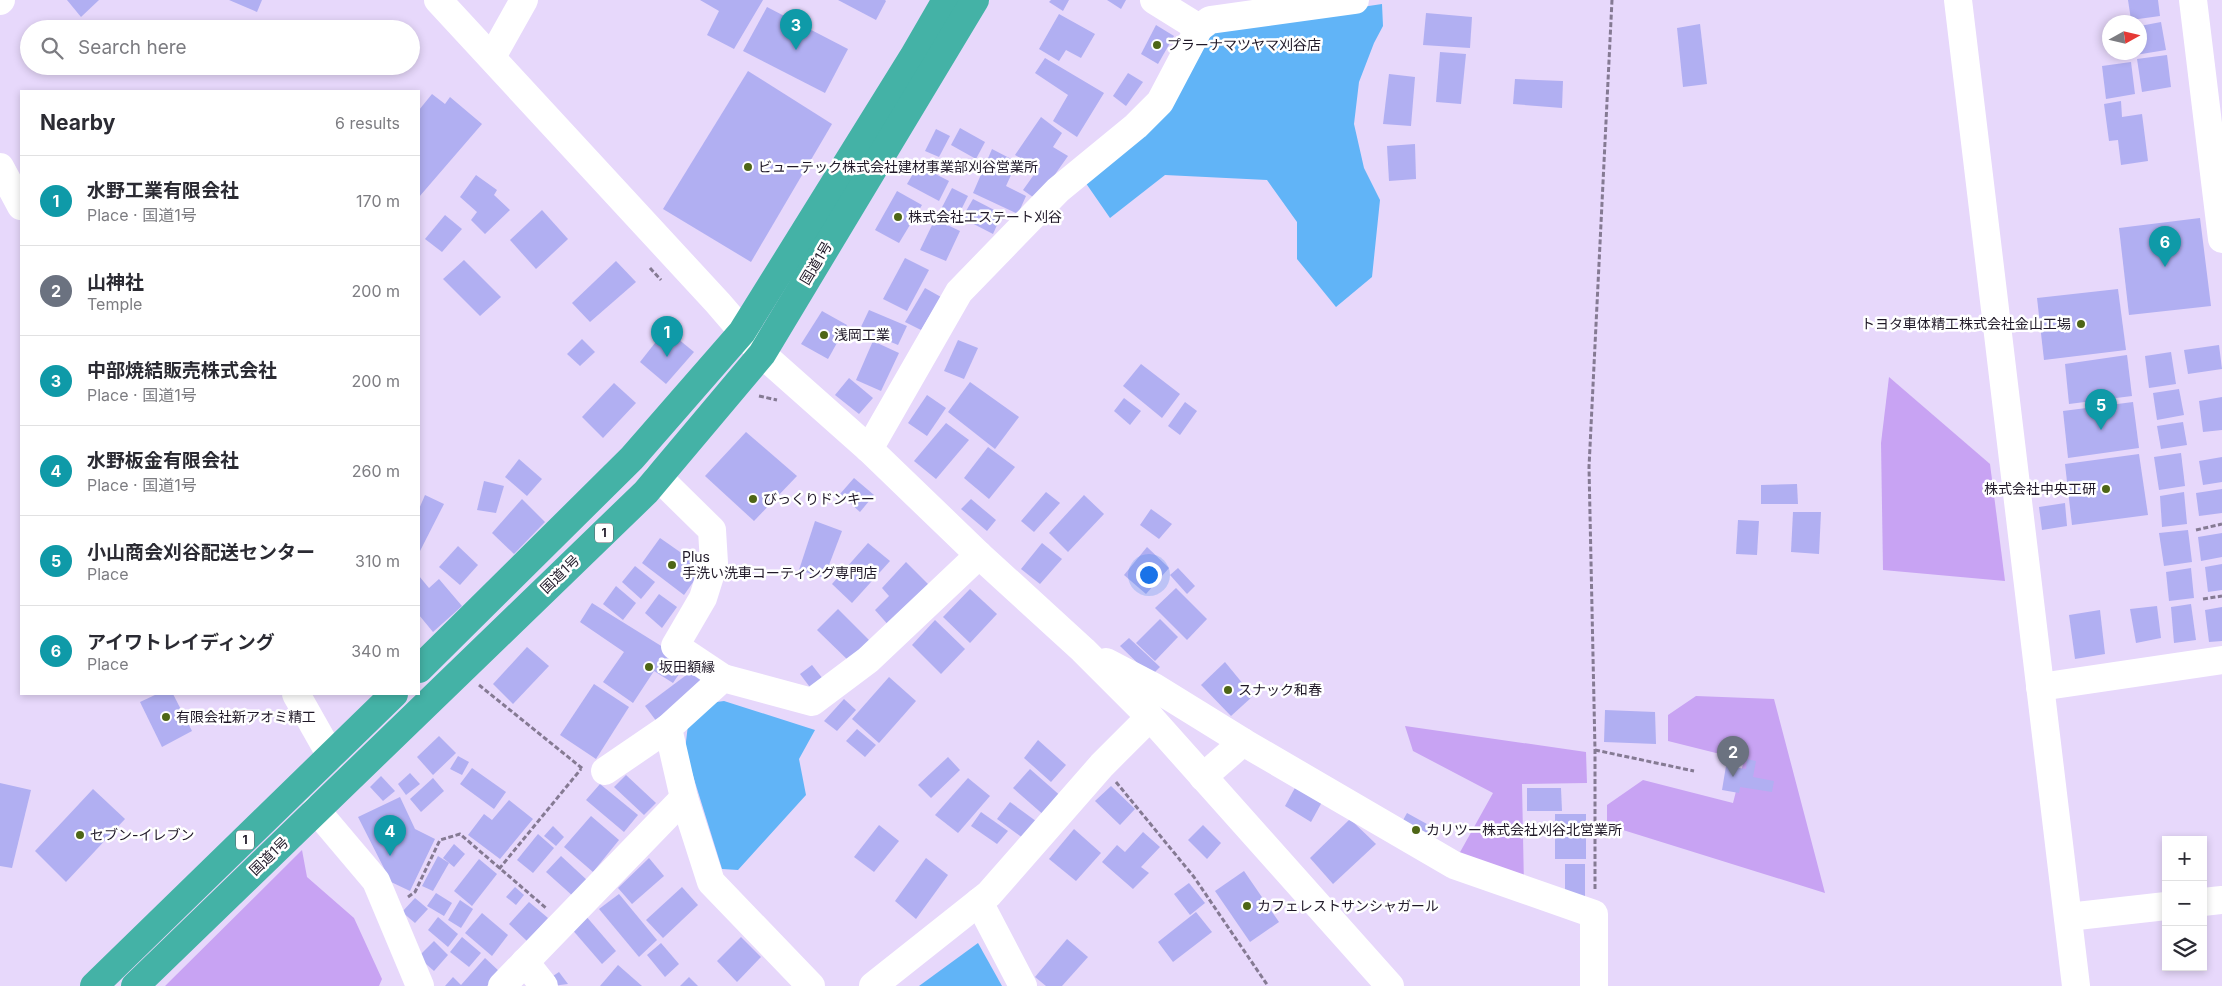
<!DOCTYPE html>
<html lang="en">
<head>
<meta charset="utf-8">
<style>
	body { margin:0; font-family:Inter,"Noto Sans JP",sans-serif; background:#f7f7f7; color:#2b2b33 }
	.controls { position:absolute; right:15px; bottom:15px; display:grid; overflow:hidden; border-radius:0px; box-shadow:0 2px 8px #0003 }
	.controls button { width:45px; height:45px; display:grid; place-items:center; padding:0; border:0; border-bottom:1px solid #e1e1e2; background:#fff; color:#2b2b33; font:25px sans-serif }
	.compass { position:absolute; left:2102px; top:15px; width:45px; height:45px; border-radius:50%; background:#fff; box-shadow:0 2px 8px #0003; rotate:82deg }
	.you { position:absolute; left:1148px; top:574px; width:18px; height:18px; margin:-12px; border:4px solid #fff; border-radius:50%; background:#1a73e8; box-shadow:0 0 0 8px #1a73e833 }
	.badge { display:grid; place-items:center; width:32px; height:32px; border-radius:50%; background:#d93025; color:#fff; font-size:16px; font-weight:700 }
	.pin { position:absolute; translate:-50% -41px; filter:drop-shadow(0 1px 2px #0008) }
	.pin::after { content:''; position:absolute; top:26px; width:18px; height:15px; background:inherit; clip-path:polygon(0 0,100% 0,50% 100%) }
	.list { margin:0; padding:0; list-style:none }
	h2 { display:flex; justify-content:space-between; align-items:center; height:65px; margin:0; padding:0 20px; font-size:21px }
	h2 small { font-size:16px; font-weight:400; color:#7c7c81 }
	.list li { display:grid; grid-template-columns:32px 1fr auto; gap:15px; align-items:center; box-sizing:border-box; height:90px; padding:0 20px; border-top:1px solid #e1e1e2 }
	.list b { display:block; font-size:19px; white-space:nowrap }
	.list p { margin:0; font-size:16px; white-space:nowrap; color:#7c7c81 }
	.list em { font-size:16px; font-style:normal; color:#7c7c81 }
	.icon { flex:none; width:28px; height:28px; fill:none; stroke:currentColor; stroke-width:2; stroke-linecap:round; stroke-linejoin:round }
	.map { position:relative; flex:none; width:2222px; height:986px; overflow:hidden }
	.search { position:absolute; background:#fff; box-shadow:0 2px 8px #0003; left:20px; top:20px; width:400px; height:55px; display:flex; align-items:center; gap:12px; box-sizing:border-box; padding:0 18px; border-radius:28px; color:#7c7c81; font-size:19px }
	.panel { position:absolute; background:#fff; box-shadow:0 2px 8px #0003; left:20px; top:90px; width:400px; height:605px; border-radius:0px }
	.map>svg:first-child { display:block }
</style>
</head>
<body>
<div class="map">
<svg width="2222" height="986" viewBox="0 0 2222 986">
	<rect width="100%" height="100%" fill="#e7d8fb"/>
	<!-- green -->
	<g fill="#c8a3f3">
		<polygon points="1889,377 1990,464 2005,581 1883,570 1881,443"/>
		<polygon points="1696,696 1774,699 1825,893 1607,825 1607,805 1643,780 1733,803 1744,760 1668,741 1668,715"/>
		<polygon points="1405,726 1586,752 1587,783 1522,784 1524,887 1459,854 1493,793 1413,751"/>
		<polygon points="302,850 307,877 354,918 382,979 379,986 165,986"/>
	</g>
	<!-- water -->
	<g fill="#61b4f7">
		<polygon points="1382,4 1383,26 1374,43 1359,82 1354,124 1364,168 1380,200 1372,277 1336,307 1297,259 1297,222 1267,180 1165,175 1110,218 1083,179 1172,107 1214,29"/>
		<polygon points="724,701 815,730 799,759 806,795 738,870 722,869 685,750 688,725 709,703"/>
		<polygon points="978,943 1002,986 919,986"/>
	</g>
	<!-- building -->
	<g fill="#b1aff2">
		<polygon points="67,0 99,0 81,17"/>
		<polygon points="229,0 262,0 257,12"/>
		<polygon points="700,0 763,0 734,49 707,35 719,11"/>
		<polygon points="838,0 885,0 886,1 876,20"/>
		<polygon points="1051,0 1069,0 1063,11 1049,2"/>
		<polygon points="1107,0 1126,0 1121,9"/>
		<polygon points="2128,0 2158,0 2160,16 2131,20"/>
		<polygon points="767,7 848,49 825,93 743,51"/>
		<polygon points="1426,13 1472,17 1470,48 1423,45"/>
		<polygon points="1059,14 1095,34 1081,58 1066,50 1059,61 1039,49"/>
		<polygon points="2161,22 2166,50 2117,58 2116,52 2140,52 2140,26"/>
		<polygon points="1700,24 1707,84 1683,87 1677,28"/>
		<polygon points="1156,25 1174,36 1158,64 1141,54"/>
		<polygon points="1440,52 1466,54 1461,104 1436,102"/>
		<polygon points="2167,55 2171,87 2142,92 2137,59"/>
		<polygon points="1045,58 1104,93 1077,137 1053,121 1068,95 1035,73"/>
		<polygon points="2131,62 2135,94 2106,99 2102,66"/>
		<polygon points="748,71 832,124 751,262 663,209"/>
		<polygon points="1128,73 1143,82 1126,106 1113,96"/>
		<polygon points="1389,74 1415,77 1411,126 1383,124"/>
		<polygon points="1515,79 1563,81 1562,108 1513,104"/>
		<polygon points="432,94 445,104 450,97 482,124 419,197 419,110"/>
		<polygon points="2121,101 2122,117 2142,114 2148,161 2121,165 2118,140 2109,141 2104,104"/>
		<polygon points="1041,117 1062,133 1053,147 1068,156 1037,200 1023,190 1038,169 1015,155"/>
		<polygon points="960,128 985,142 976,159 951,145"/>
		<polygon points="936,129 950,136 939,157 925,151"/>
		<polygon points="1415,144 1416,179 1389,181 1387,146"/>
		<polygon points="992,149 1017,162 1006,186 1026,196 1018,214 973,193"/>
		<polygon points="918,165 949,181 939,201 907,184"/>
		<polygon points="476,175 497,190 494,195 510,210 485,234 471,220 477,212 460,197"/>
		<polygon points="952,188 968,196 955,222 939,213"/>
		<polygon points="897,191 922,205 899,243 875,230"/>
		<polygon points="973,199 1002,214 993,234 962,218"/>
		<polygon points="542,210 568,239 536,269 510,240"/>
		<polygon points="445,215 462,229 442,252 425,239"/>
		<polygon points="2200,218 2211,306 2129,315 2119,228"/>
		<polygon points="935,219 960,231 946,261 920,250"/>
		<polygon points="905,258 929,270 907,311 883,299"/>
		<polygon points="464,260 501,297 480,316 443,279"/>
		<polygon points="616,261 636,282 590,322 572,303"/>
		<polygon points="925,288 941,297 921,330 905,322"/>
		<polygon points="2118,289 2126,350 2044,360 2037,298"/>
		<polygon points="869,310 907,326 898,345 860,329"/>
		<polygon points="822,311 847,325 828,359 801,344"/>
		<polygon points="666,329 694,352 666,384 640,362"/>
		<polygon points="582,339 595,352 580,366 567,354"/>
		<polygon points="958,340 978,348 964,379 944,371"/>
		<polygon points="873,341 899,353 881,391 856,380"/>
		<polygon points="2219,345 2222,369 2188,374 2184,350"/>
		<polygon points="2171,352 2176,384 2149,388 2145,356"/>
		<polygon points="2127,355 2132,396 2069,404 2065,364"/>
		<polygon points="1141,364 1180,394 1162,418 1123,386"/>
		<polygon points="849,378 873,398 859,414 835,395"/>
		<polygon points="970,382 1019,417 995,449 948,412"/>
		<polygon points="614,383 636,403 603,438 582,417"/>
		<polygon points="2179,389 2184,415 2157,420 2153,393"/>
		<polygon points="927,395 946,408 927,436 908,423"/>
		<polygon points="2222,397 2222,430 2203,432 2199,401"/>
		<polygon points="1124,398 1141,411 1130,425 1114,411"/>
		<polygon points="1185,402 1197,411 1180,435 1168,426"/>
		<polygon points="2133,402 2139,448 2068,458 2063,411"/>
		<polygon points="2183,422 2187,445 2161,449 2157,426"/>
		<polygon points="946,423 969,440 936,479 914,461"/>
		<polygon points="746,432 797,476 754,521 705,476"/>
		<polygon points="988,447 1015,467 989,499 964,478"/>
		<polygon points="2181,453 2185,486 2159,490 2154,457"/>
		<polygon points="2139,454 2148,515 2072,525 2065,464"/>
		<polygon points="2222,457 2222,482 2203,485 2199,461"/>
		<polygon points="519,459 542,479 527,496 505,477"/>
		<polygon points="854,478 874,495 860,512 840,494"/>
		<polygon points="484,481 504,486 496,513 477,510"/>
		<polygon points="1797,484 1798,504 1761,504 1761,485"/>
		<polygon points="2222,489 2222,513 2199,516 2196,493"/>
		<polygon points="1046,492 1060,503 1034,532 1021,521"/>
		<polygon points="2184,492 2187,524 2162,527 2160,496"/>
		<polygon points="425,495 444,504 419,553 419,509"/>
		<polygon points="1084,495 1104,514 1068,552 1049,533"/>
		<polygon points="522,499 545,522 514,554 492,533"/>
		<polygon points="971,499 996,520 987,531 961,509"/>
		<polygon points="2065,503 2067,526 2042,530 2039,507"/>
		<polygon points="1151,509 1172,524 1159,539 1140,525"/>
		<polygon points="1793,512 1821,512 1819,554 1791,552"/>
		<polygon points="1738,520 1759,521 1757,555 1736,554"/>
		<polygon points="815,521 842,531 824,578 799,570"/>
		<polygon points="2188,530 2192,562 2164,566 2159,533"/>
		<polygon points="2222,533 2222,557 2201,561 2198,537"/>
		<polygon points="660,538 703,568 684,595 642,563"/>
		<polygon points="868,543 890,561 852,603 832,584"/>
		<polygon points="1042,543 1062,559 1040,584 1021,569"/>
		<polygon points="458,546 478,565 460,585 439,567"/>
		<polygon points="1147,547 1169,568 1146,594 1124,575"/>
		<polygon points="906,562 932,588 891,628 875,610 889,596 882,588"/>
		<polygon points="2222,564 2222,590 2208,592 2205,567"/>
		<polygon points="635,566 655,582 641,599 622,582"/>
		<polygon points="1178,568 1195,586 1187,594 1170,575"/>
		<polygon points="2191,568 2194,598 2169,601 2166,572"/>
		<polygon points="419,576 429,588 439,579 462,606 433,632 419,615"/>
		<polygon points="616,586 636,603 623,620 603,604"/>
		<polygon points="1176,588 1207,619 1187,640 1155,608"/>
		<polygon points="970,589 997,614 970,643 943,617"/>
		<polygon points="659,594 677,607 662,628 645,613"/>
		<polygon points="592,603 687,662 673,683 654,671 633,703 603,682 624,652 580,622"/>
		<polygon points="2191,604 2196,640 2174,643 2171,607"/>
		<polygon points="2157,606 2161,638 2136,643 2130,609"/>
		<polygon points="2222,607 2222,641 2209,642 2205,610"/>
		<polygon points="838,609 875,646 855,667 817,630"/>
		<polygon points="2100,610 2105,654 2075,659 2069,615"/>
		<polygon points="1160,619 1178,637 1155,661 1136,643"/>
		<polygon points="935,620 965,649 941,674 912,645"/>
		<polygon points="1129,638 1160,667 1151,676 1120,646"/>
		<polygon points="527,647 549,666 513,704 493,684"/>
		<polygon points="1225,662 1253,696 1231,716 1201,685"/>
		<polygon points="812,665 827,684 815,694 800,674"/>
		<polygon points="693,670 705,685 657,722 645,706"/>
		<polygon points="889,677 916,701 879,743 852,719"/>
		<polygon points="594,684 629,707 596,759 560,735"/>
		<polygon points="157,694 173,694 192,731 162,747 140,702"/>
		<polygon points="844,699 856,710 837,731 824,721"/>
		<polygon points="1605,710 1655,712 1656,744 1604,742"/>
		<polygon points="857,729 876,745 865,757 846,741"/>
		<polygon points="439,736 456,753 433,775 417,757"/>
		<polygon points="1038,740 1066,765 1051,782 1024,758"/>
		<polygon points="458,756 469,762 462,775 450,769"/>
		<polygon points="948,757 960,770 931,798 918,785"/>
		<polygon points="1747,759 1756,761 1753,777 1774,781 1772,792 1740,787 1739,793 1722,790 1726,766 1746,769"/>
		<polygon points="472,768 506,792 494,809 460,784"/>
		<polygon points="1030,769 1063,798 1046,817 1013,788"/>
		<polygon points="410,773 420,784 406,795 398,784"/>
		<polygon points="626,775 656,803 644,815 614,787"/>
		<polygon points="381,776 395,791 383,801 370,787"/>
		<polygon points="433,778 444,791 421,812 410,799"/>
		<polygon points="968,778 990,796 958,833 935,815"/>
		<polygon points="0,783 31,790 12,868 0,866"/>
		<polygon points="600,784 638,815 624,832 586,800"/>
		<polygon points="1111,786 1135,809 1120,825 1095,801"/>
		<polygon points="1296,786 1322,802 1311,822 1285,806"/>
		<polygon points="1527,788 1561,788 1562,811 1527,811"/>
		<polygon points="93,789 125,819 66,882 35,851"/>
		<polygon points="400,797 415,829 435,839 410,891 391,882 358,817"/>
		<polygon points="509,800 533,819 500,859 468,835 484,814 492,820"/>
		<polygon points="1010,802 1040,824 1027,841 997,819"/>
		<polygon points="981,812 1008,831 997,844 971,826"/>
		<polygon points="1407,813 1436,829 1425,848 1397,831"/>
		<rect x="1555" y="814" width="31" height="45"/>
		<polygon points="591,816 619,840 593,872 564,847"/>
		<polygon points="1350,819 1376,844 1333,884 1310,858"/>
		<polygon points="879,825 899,841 874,872 854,857"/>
		<polygon points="1203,825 1221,843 1207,859 1188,840"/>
		<polygon points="553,826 564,837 556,846 544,836"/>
		<polygon points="1074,829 1101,853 1076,881 1049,859"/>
		<polygon points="1143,832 1160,847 1141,867 1149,873 1133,889 1102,862 1117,845 1125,852"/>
		<polygon points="538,834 554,848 533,873 517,860"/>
		<polygon points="454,844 465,854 454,867 443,858"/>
		<polygon points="438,856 449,863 433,891 422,886"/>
		<polygon points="561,856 588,881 574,897 546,872"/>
		<polygon points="649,858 664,876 632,904 618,888"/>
		<polygon points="926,858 948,875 916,919 895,901"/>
		<polygon points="479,859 497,874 472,906 454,891"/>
		<polygon points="1565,864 1585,864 1585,901 1565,902"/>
		<polygon points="1244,871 1279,922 1250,942 1215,891"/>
		<polygon points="1189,883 1205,903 1190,915 1174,894"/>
		<polygon points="515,887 524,895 516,905 506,897"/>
		<polygon points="682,887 698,905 663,938 646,920"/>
		<polygon points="436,893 452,903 444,916 427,906"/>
		<polygon points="619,894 657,940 639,957 599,909"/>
		<polygon points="415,898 428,909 415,923 402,912"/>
		<polygon points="460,900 473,909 461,928 448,920"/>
		<polygon points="529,902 548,918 527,941 509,924"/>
		<polygon points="1196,912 1212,932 1173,962 1158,942"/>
		<polygon points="482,913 508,935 492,956 465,933"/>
		<polygon points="585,915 616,951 602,964 570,927"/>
		<polygon points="438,917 458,934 448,947 428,930"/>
		<polygon points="462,937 481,953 469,967 450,952"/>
		<polygon points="741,937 761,957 737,982 717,961"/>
		<polygon points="1067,939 1088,957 1062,986 1046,986 1035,977"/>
		<polygon points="434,941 448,955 434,971 418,957"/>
		<polygon points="661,943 679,964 665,977 647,955"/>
		<polygon points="485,958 500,972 487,986 445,986 453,977 461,985"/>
		<polygon points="618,965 642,986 600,986"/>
		<polygon points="559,972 568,984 552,986 547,980"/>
		<polygon points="689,977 698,986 680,986"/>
	</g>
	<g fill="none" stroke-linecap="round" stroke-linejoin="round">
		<!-- path -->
		<g stroke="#857a93" stroke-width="3" stroke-dasharray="5 2.5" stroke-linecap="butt">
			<polyline points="650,268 661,280"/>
			<polyline points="759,396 777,400"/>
			<polyline points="2196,530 2222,524"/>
			<polyline points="2203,599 2222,596"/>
			<polyline points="479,685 583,769"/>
			<polyline points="1595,750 1694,771"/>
			<polyline points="1116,782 1194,877 1268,986"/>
			<polyline points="499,869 581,769"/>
			<polyline points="1595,889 1595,750 1589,467 1612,0"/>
			<polyline points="408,897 415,892 440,840 460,834 546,908"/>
		</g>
		<!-- minor -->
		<g stroke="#fff" stroke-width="28">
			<polyline points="438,0 718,303 762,354 869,449 979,555 1083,650 1150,717 1390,986"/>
			<polyline points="1154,0 1199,28"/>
			<polyline points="1958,0 2076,986"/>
			<polyline points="2193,0 2222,239"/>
			<polyline points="0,1 1,0"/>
			<polyline points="492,57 524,0"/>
			<polyline points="0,167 21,206"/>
			<polyline points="869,449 959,292 1058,190 1136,126 1160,102 1199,28 1210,20 1355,0"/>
			<polyline points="658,477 712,530 714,563 703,598 675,646 723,678"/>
			<polyline points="1106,662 1154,687 1243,742 1454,865 1594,914 1594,986"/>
			<polyline points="2040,687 2222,660"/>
			<polyline points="296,694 331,756"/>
			<polyline points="605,771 668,728"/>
			<polyline points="1203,777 1243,742"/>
			<polyline points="316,810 376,881 420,986"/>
			<polyline points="979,902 1023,986"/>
			<polyline points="2203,902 2222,900"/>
			<polyline points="2068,917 2166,906"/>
			<polyline points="525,962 544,986"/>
			<polyline points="502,986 684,798"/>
			<polyline points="811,986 711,882 684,798 668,728 723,678 812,702 868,660 979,555"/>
			<polyline points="873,986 989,894 1102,765 1150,717"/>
		</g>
		<!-- highway -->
		<g stroke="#44b2a6" stroke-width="28">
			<polyline points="419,669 632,458 742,332 913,57 946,0"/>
			<polyline points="94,986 394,694"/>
			<polyline points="135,986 646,492 762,354 975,0"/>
		</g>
	</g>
	<!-- markers -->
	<g fill="#4e6616" stroke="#fff" stroke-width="2">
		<circle cx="1157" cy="45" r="5"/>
		<circle cx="748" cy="167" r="5"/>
		<circle cx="898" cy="217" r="5"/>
		<circle cx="2081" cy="324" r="5"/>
		<circle cx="824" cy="335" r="5"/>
		<circle cx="2106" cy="489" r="5"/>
		<circle cx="753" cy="499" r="5"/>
		<circle cx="672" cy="565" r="5"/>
		<circle cx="649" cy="667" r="5"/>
		<circle cx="1228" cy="690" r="5"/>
		<circle cx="166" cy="717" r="5"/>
		<circle cx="1416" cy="830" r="5"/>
		<circle cx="80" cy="835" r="5"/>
		<circle cx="1247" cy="906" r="5"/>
	</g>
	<g text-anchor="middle" stroke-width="5" stroke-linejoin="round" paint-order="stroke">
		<!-- shield labels -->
		<g fill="#fff" stroke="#635e68" stroke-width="1">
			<rect x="595" y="523.5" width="18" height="19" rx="4"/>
			<rect x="236" y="830.5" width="18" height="19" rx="4"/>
		</g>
		<g font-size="12" font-weight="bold" fill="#201928">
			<text x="604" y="537">1</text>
			<text x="245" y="844">1</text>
		</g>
		<!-- poi labels -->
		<g font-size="14" fill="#201928" stroke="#fff" text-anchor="start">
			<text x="1167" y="50">プラーナマツヤマ刈谷店</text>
			<text x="758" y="172">ビューテック株式会社建材事業部刈谷営業所</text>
			<text x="908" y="222">株式会社エステート刈谷</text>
			<text x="2071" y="329" text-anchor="end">トヨタ車体精工株式会社金山工場</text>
			<text x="834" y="340">浅岡工業</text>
			<text x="2096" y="494" text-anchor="end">株式会社中央工研</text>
			<text x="763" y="504">びっくりドンキー</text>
			<text x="682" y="562">Plus<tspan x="682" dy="16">手洗い洗車コーティング専門店</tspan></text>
			<text x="659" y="672">坂田額縁</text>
			<text x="1238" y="695">スナック和春</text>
			<text x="176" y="722">有限会社新アオミ精工</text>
			<text x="1426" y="835">カリツー株式会社刈谷北営業所</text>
			<text x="90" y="840">セブン-イレブン</text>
			<text x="1257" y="911">カフェレストサンシャガール</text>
		</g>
		<!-- street labels -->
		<g font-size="14" fill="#201928" stroke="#fff">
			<text transform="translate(816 263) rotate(-59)" y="5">国道1号</text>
			<text transform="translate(560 574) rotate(-44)" y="5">国道1号</text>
			<text transform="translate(269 856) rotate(-44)" y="5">国道1号</text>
		</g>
	</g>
</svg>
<div class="controls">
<button>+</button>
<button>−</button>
<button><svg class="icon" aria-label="layers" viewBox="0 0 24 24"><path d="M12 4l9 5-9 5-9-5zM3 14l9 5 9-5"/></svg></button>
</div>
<svg class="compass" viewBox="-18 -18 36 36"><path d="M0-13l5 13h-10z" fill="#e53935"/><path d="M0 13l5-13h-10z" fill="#7c7c81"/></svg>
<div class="you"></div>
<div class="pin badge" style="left:667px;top:357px;background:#0f9aa8">1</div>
<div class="pin badge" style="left:1733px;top:777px;background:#6b7280">2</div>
<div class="pin badge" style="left:796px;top:50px;background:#0f9aa8">3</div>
<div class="pin badge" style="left:390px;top:856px;background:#0f9aa8">4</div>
<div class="pin badge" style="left:2101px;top:430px;background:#0f9aa8">5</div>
<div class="pin badge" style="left:2165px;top:267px;background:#0f9aa8">6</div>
<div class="search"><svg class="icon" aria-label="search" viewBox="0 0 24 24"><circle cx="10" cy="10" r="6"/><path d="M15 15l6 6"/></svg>Search here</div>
<section class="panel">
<h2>Nearby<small>6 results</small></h2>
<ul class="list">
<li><span class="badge" style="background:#0f9aa8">1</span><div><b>水野工業有限会社</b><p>Place · 国道1号</p></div><em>170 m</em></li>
<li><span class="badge" style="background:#6b7280">2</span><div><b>山神社</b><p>Temple</p></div><em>200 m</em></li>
<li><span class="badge" style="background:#0f9aa8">3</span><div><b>中部焼結販売株式会社</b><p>Place · 国道1号</p></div><em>200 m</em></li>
<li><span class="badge" style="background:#0f9aa8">4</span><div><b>水野板金有限会社</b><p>Place · 国道1号</p></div><em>260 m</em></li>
<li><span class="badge" style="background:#0f9aa8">5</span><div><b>小山商会刈谷配送センター</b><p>Place</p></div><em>310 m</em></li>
<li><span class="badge" style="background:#0f9aa8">6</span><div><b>アイワトレイディング</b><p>Place</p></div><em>340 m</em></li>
</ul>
</section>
</div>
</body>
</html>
